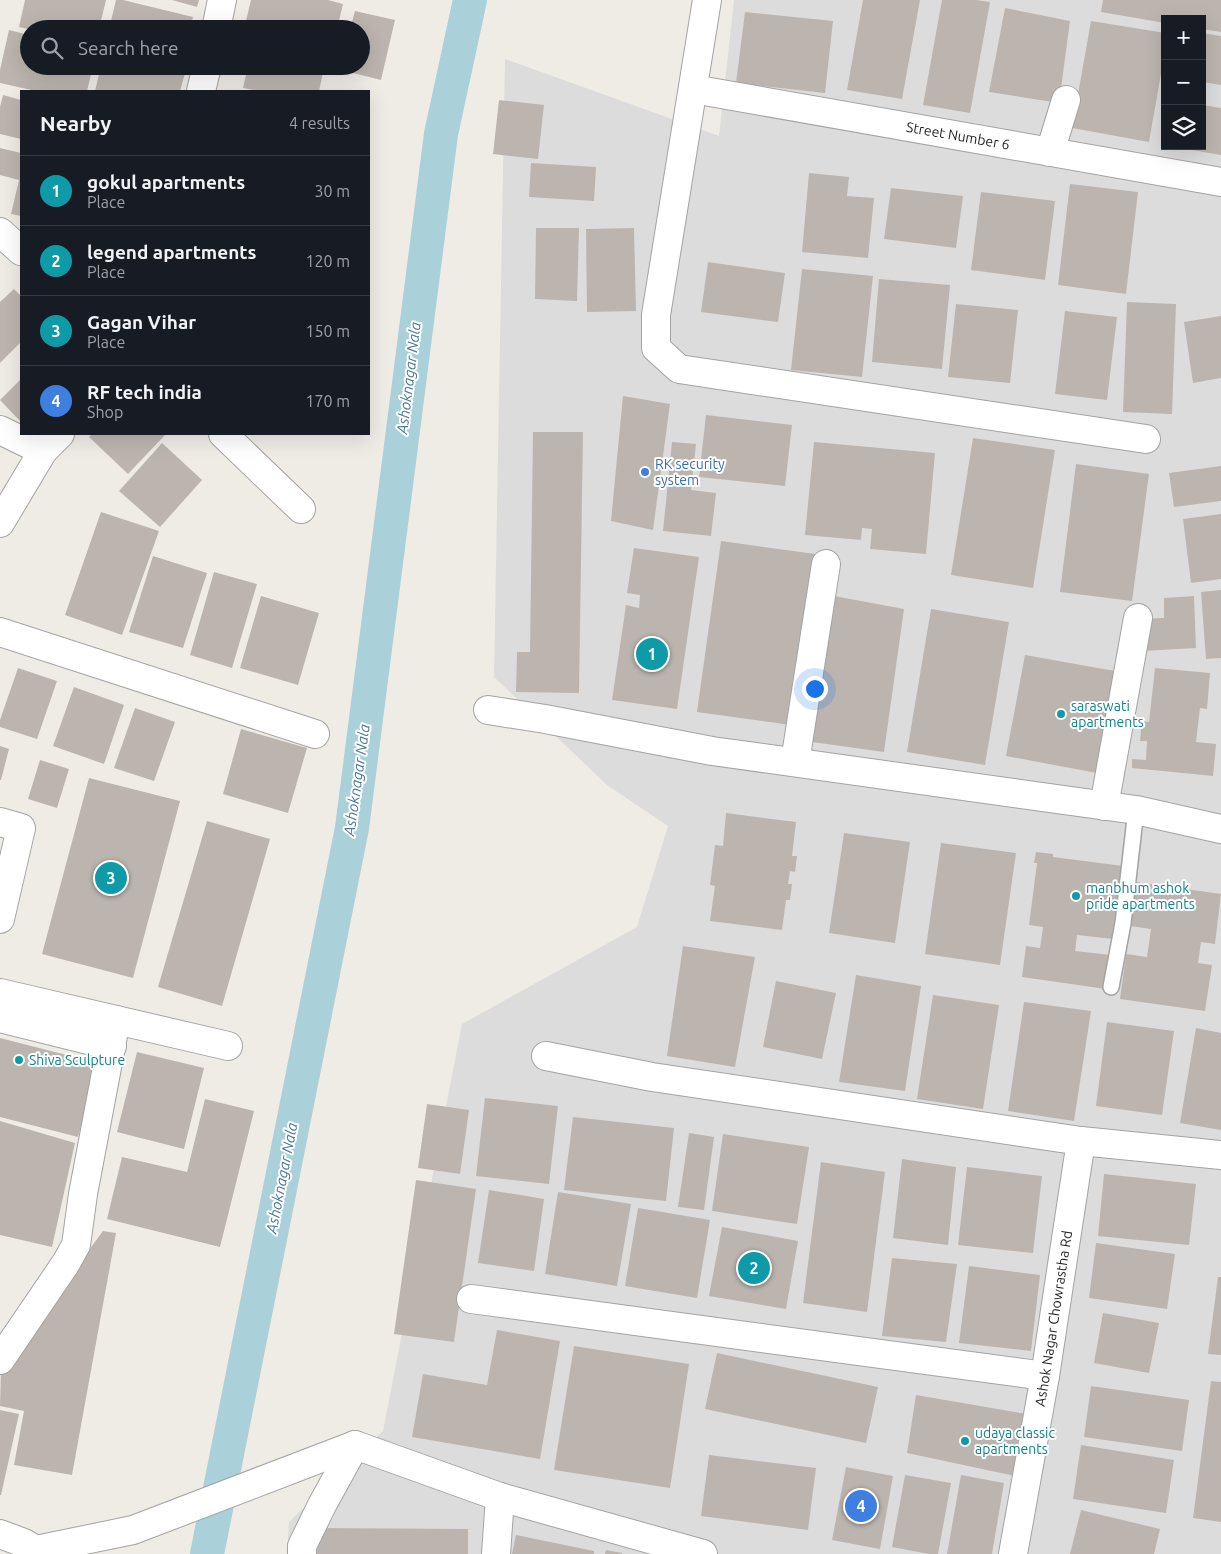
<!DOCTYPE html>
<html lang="en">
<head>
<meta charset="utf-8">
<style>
	body { margin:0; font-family:Ubuntu,sans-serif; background:#242831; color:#f1f3f6 }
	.controls { position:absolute; right:15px; top:15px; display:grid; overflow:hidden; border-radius:0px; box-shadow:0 5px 20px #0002 }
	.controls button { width:45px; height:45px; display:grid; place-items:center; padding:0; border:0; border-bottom:1px solid #363941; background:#171b24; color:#f1f3f6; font:25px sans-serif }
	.you { position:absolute; left:814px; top:688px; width:18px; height:18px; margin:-12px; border:4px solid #fff; border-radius:50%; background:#1a73e8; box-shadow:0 0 0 8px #1a73e833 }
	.badge { display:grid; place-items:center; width:32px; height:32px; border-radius:50%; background:#7c3aed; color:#fff; font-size:16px; font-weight:700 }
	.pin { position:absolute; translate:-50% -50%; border:2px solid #fff; box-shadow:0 1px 5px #0006 }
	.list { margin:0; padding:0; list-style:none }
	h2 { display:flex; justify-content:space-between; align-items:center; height:65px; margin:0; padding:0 20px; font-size:21px }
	h2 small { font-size:16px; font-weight:400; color:#9ea1a6 }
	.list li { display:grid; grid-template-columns:32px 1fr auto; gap:15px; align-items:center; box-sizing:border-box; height:70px; padding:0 20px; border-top:1px solid #363941 }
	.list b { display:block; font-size:19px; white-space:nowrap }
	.list p { margin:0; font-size:16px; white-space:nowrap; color:#9ea1a6 }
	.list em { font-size:16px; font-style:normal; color:#9ea1a6 }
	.icon { flex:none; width:28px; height:28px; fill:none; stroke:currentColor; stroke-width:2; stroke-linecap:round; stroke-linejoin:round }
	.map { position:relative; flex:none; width:1221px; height:1554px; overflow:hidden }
	.search { position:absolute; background:#171b24; box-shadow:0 5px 20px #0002; left:20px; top:20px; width:350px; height:55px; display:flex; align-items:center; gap:12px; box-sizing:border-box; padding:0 18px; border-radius:28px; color:#9ea1a6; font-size:19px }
	.panel { position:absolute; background:#171b24; box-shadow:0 5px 20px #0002; left:20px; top:90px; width:350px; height:345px; border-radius:0px }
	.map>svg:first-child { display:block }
</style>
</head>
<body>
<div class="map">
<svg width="1221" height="1554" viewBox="0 0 1221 1554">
	<rect width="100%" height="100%" fill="#efece6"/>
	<!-- residential -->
	<path fill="#dddcdc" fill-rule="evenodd" d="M734 0H1221V1554H287L289 1522 383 1431 462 1024 637 927 668 826 607 785 494 677 505 59 719 136ZM1165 19H1202V146H1165Z"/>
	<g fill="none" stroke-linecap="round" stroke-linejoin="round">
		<!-- canal -->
		<polyline stroke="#aad1da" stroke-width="34" points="207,1554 352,828 441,134 470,0"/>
	</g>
	<!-- building -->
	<g fill="#bcb5af">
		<polygon points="25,0 106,0 99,29 28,29 19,27"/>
		<polygon points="116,0 123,0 193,17 190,29 109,29"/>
		<polygon points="172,0 199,0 197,7"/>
		<polygon points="251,0 328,0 343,4 337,29 244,29"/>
		<polygon points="863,0 920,0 902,99 847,90"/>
		<polygon points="942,0 976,0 990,2 970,113 923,105"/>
		<polygon points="1103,0 1221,0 1221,32 1202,29 1202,19 1165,19 1165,23 1101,12"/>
		<polygon points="1005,8 1070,21 1059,103 989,92"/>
		<polygon points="355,11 395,20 381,80 341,70 342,66 361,66 361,29 350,29"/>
		<polygon points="745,12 833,21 825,93 736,83"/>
		<polygon points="1091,21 1165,33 1165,51 1149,142 1072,128"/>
		<polygon points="9,30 29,35 29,66 93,66 87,91 36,91 0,83 0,70"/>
		<polygon points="1202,33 1221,36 1221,85 1202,82"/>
		<polygon points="101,66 154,66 185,73 180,91 95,91"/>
		<polygon points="248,66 317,66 324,68 319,91 258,91 243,88"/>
		<polygon points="3,95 21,100 21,139 0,134 0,107"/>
		<polygon points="499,100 544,105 538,159 493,154"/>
		<polygon points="1202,105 1221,108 1221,155 1174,147 1202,146"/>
		<polygon points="0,148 21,153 21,216 11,214 19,180 0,175"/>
		<polygon points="531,163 596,167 594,201 529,197"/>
		<polygon points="809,173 849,177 847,196 874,198 868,258 802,252"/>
		<polygon points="1070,184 1138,192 1126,294 1058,285"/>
		<polygon points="891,188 963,196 956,248 884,239"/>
		<polygon points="981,192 1055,201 1045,280 971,270"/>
		<polygon points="536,228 579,228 577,301 535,299"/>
		<polygon points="634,228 636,311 587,312 586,229"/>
		<polygon points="708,262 785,273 778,322 701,312"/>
		<polygon points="802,269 873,276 862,377 791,370"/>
		<polygon points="879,279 950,285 942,369 872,362"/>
		<polygon points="14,289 21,296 21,342 0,363 0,302"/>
		<polygon points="1127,302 1176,304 1172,414 1123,412"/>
		<polygon points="956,304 1018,310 1010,383 948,377"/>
		<polygon points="1065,311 1117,317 1107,400 1055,394"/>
		<polygon points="1221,316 1221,378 1193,383 1184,322"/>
		<polygon points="21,379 21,422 0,400"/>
		<polygon points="623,396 670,404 653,530 611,521"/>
		<polygon points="706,415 792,425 785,486 699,477"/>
		<polygon points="533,432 583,432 579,693 516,692 517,652 530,652"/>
		<polygon points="92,434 166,434 128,474 89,437"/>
		<polygon points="973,438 1055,450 1033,588 951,575"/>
		<polygon points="672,442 696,444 691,490 716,493 711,536 663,531"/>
		<polygon points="814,442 935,453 926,554 870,549 872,529 862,528 861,540 805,535"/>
		<polygon points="162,443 202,480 160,527 119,491"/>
		<polygon points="1076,464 1149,474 1132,601 1060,592"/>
		<polygon points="1221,466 1221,501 1174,507 1169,473"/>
		<polygon points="101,512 159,531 122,635 65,615"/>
		<polygon points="1221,514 1221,579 1191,583 1183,519"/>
		<polygon points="721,541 815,554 791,725 697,712"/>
		<polygon points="634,548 699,557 677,709 612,700 626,605 639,608 640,595 627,593"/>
		<polygon points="153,556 207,573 183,648 129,632"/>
		<polygon points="214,572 257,584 232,668 190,655"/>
		<polygon points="1221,590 1221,658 1206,659 1201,592"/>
		<polygon points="261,596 319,613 298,685 240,668"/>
		<polygon points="834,596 904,609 884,752 812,742"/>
		<polygon points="1194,596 1196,648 1143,651 1142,619 1164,618 1164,598"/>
		<polygon points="931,609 1009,622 985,765 907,752"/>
		<polygon points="1025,655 1115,671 1097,773 1006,756"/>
		<polygon points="18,668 57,681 37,739 0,727 0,720"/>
		<polygon points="1155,668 1210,673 1207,709 1200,708 1196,742 1216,744 1213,776 1132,768 1132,759 1146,760 1147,741 1140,741 1142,721 1149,722"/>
		<polygon points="74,687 124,705 104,764 53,746"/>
		<polygon points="135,708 175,722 154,781 114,768"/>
		<polygon points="241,729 307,748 288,813 223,794"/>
		<polygon points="0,746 9,749 1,780 0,780"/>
		<polygon points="40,760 69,769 57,808 28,799"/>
		<polygon points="89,778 180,801 133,978 42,954"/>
		<polygon points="726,813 796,822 792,856 797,856 795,872 790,871 788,884 792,884 790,900 786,900 782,930 710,921 715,886 710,885 715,845 723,846"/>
		<polygon points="207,821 270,839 222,1006 158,987"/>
		<polygon points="844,833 910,842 895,943 829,933"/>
		<polygon points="941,843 1016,853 1000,965 925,954"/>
		<polygon points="1036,852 1053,854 1053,857 1123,866 1113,939 1077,935 1075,951 1111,955 1106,989 1022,977 1026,946 1040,948 1043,927 1029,925 1037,863 1034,863"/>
		<polygon points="1136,882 1221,894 1215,944 1201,942 1198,963 1212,965 1205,1011 1120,999 1126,954 1147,957 1151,929 1130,926"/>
		<polygon points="683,946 755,957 735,1067 667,1056"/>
		<polygon points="856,975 921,986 905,1091 839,1082"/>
		<polygon points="776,981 836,993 822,1059 763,1047"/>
		<polygon points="933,995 999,1005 983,1109 917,1099"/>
		<polygon points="1024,1002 1091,1011 1074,1121 1008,1111"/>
		<polygon points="1107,1022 1174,1031 1162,1115 1096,1106"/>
		<polygon points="1196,1028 1221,1033 1221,1130 1180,1123"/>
		<polygon points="0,1038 98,1063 78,1137 0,1117"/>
		<polygon points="137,1052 204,1068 184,1149 117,1132"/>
		<polygon points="485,1098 558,1106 549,1184 476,1176"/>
		<polygon points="205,1099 254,1111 220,1247 107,1219 122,1157 187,1172"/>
		<polygon points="427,1104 469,1110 460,1174 418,1168"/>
		<polygon points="573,1117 674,1128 666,1201 564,1190"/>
		<polygon points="0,1121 75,1143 52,1247 0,1235"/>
		<polygon points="689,1133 714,1137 704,1210 678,1207"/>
		<polygon points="723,1134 809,1147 797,1224 712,1211"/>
		<polygon points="902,1159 956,1167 948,1245 893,1238"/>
		<polygon points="821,1162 885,1172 867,1312 803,1303"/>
		<polygon points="967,1167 1042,1176 1033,1253 958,1245"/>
		<polygon points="1104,1174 1196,1184 1189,1245 1098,1236"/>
		<polygon points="416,1180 476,1189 454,1342 394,1334"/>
		<polygon points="489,1190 544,1199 534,1271 478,1263"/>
		<polygon points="558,1192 631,1204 617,1286 545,1274"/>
		<polygon points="638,1208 710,1220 697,1298 625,1286"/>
		<polygon points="722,1227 798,1241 786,1309 709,1296"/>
		<polygon points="103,1231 116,1233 72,1475 14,1465 24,1411 0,1406 1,1369"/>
		<polygon points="1096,1243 1175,1254 1167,1309 1089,1298"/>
		<polygon points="892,1258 957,1264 946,1342 882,1336"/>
		<polygon points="969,1266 1040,1275 1031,1351 959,1343"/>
		<polygon points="1218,1277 1221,1277 1221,1355 1208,1354"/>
		<polygon points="1103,1313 1159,1323 1149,1373 1094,1363"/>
		<polygon points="497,1330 560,1341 540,1459 412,1437 423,1374 487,1385"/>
		<polygon points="574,1346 689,1364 670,1488 554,1470"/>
		<polygon points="717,1353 878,1387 866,1443 705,1409"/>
		<polygon points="1211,1381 1221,1382 1221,1522 1193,1518"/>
		<polygon points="1091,1386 1189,1400 1182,1451 1084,1437"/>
		<polygon points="916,1395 1026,1414 1015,1476 907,1453"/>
		<polygon points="0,1410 19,1414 1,1495 0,1495"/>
		<polygon points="1081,1445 1174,1460 1166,1513 1073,1499"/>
		<polygon points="709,1455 816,1468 808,1530 701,1516"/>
		<polygon points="846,1467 893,1476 880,1549 832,1540"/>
		<polygon points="905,1475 951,1483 938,1554 929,1554 892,1547"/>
		<polygon points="961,1475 1004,1483 992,1554 947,1554"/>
		<polygon points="1081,1510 1160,1529 1154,1554 1070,1554"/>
		<polygon points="318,1528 468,1529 468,1554 317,1554"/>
		<polygon points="516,1535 594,1551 594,1554 512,1554"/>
		<polygon points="606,1550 622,1553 622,1554 605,1554"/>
	</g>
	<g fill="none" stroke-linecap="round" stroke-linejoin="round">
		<!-- service casing -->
		<g stroke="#a3a3a3" stroke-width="18">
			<polyline id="service" points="1111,987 1123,923 1136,810"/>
		</g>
		<!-- minor casing -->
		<g stroke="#a3a3a3" stroke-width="30">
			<g id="minor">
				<polyline points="707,0 656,315 656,348 679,369 1146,439"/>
				<polyline points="216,29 222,0"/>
				<path id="s1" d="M693 89 1221 182"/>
				<polyline points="201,91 207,66"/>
				<polyline points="1050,152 1066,100"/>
				<polyline points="0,232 21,251"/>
				<polyline points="0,430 43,451"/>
				<polyline points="223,434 301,509"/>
				<polyline points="0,523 43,451 60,434"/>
				<polyline points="0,632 315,734"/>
				<polyline points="488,710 545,719 712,751 1136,810 1221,829"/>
				<polyline points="795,762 826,564"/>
				<polyline points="1104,806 1138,618"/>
				<polyline points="0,822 21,828 0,919"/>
				<polyline points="0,993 228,1046"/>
				<polyline points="0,1018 112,1046"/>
				<polyline points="546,1056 652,1077 1081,1141 1221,1155"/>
				<polyline points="471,1299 1045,1376"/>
				<polyline points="0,1360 66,1263 76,1245 83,1194 116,1020"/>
				<polyline points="0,1534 24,1543 36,1550 37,1554"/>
				<polyline points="36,1550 133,1530 355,1445 500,1497 703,1554"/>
				<polyline points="302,1554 302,1546 322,1505 355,1445"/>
				<polyline points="496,1554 500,1497"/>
				<path id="s2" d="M1013 1554 1045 1376 1081 1141"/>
			</g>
		</g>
		<!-- service -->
		<use href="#service" stroke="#fff" stroke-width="15"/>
		<!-- minor -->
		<use href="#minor" stroke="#fff" stroke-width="28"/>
	</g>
	<!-- markers -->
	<circle fill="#3f7fe0" stroke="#fff" stroke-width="2" cx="645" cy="472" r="5"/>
	<g fill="#0f9aa8" stroke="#fff" stroke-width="2">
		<circle cx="1061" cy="714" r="5"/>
		<circle cx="1076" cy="896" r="5"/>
		<circle cx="19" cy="1060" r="5"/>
		<circle cx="965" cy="1441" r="5"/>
	</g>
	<g text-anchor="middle" stroke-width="4" stroke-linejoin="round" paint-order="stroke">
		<!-- street labels -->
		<g font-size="14" fill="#1f1f1f" stroke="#fff">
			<text dy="5" stroke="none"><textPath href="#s1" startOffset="269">Street Number 6</textPath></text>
			<text dy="5" stroke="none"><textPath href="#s2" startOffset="239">Ashok Nagar Chowrastha Rd</textPath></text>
		</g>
		<!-- shop labels -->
		<g font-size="14" fill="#366cbe" stroke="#fff" text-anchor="start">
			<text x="655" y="469">RK security<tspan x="655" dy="16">system</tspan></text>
		</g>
		<!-- culture labels -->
		<g font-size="14" fill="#0d838f" stroke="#fff" text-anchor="start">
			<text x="1071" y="711">saraswati<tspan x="1071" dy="16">apartments</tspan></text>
			<text x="1086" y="893">manbhum ashok<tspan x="1086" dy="16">pride apartments</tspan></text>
			<text x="29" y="1065">Shiva Sculpture</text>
			<text x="975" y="1438">udaya classic<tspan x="975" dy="16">apartments</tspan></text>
		</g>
		<!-- water labels -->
		<g font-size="15" font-style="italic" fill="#4c7799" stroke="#fff">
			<text transform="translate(409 378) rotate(-83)" y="5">Ashoknagar Nala</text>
			<text transform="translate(357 780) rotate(-82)" y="5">Ashoknagar Nala</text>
			<text transform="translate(282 1178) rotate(-79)" y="5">Ashoknagar Nala</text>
		</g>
	</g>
</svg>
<div class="controls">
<button>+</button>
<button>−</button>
<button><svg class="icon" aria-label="layers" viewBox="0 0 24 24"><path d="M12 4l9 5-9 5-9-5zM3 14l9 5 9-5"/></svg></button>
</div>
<div class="you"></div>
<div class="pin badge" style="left:652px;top:654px;background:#0f9aa8">1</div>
<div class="pin badge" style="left:754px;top:1268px;background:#0f9aa8">2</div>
<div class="pin badge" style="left:111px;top:878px;background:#0f9aa8">3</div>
<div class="pin badge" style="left:861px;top:1506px;background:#3f7fe0">4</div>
<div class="search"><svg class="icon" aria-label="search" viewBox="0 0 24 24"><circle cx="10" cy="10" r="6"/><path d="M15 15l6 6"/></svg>Search here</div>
<section class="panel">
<h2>Nearby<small>4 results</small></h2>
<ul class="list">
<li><span class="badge" style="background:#0f9aa8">1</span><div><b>gokul apartments</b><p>Place</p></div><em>30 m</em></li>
<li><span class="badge" style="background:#0f9aa8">2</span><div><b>legend apartments</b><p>Place</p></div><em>120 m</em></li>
<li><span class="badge" style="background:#0f9aa8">3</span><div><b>Gagan Vihar</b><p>Place</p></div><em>150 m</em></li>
<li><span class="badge" style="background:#3f7fe0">4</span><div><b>RF tech india</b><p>Shop</p></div><em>170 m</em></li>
</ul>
</section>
</div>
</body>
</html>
